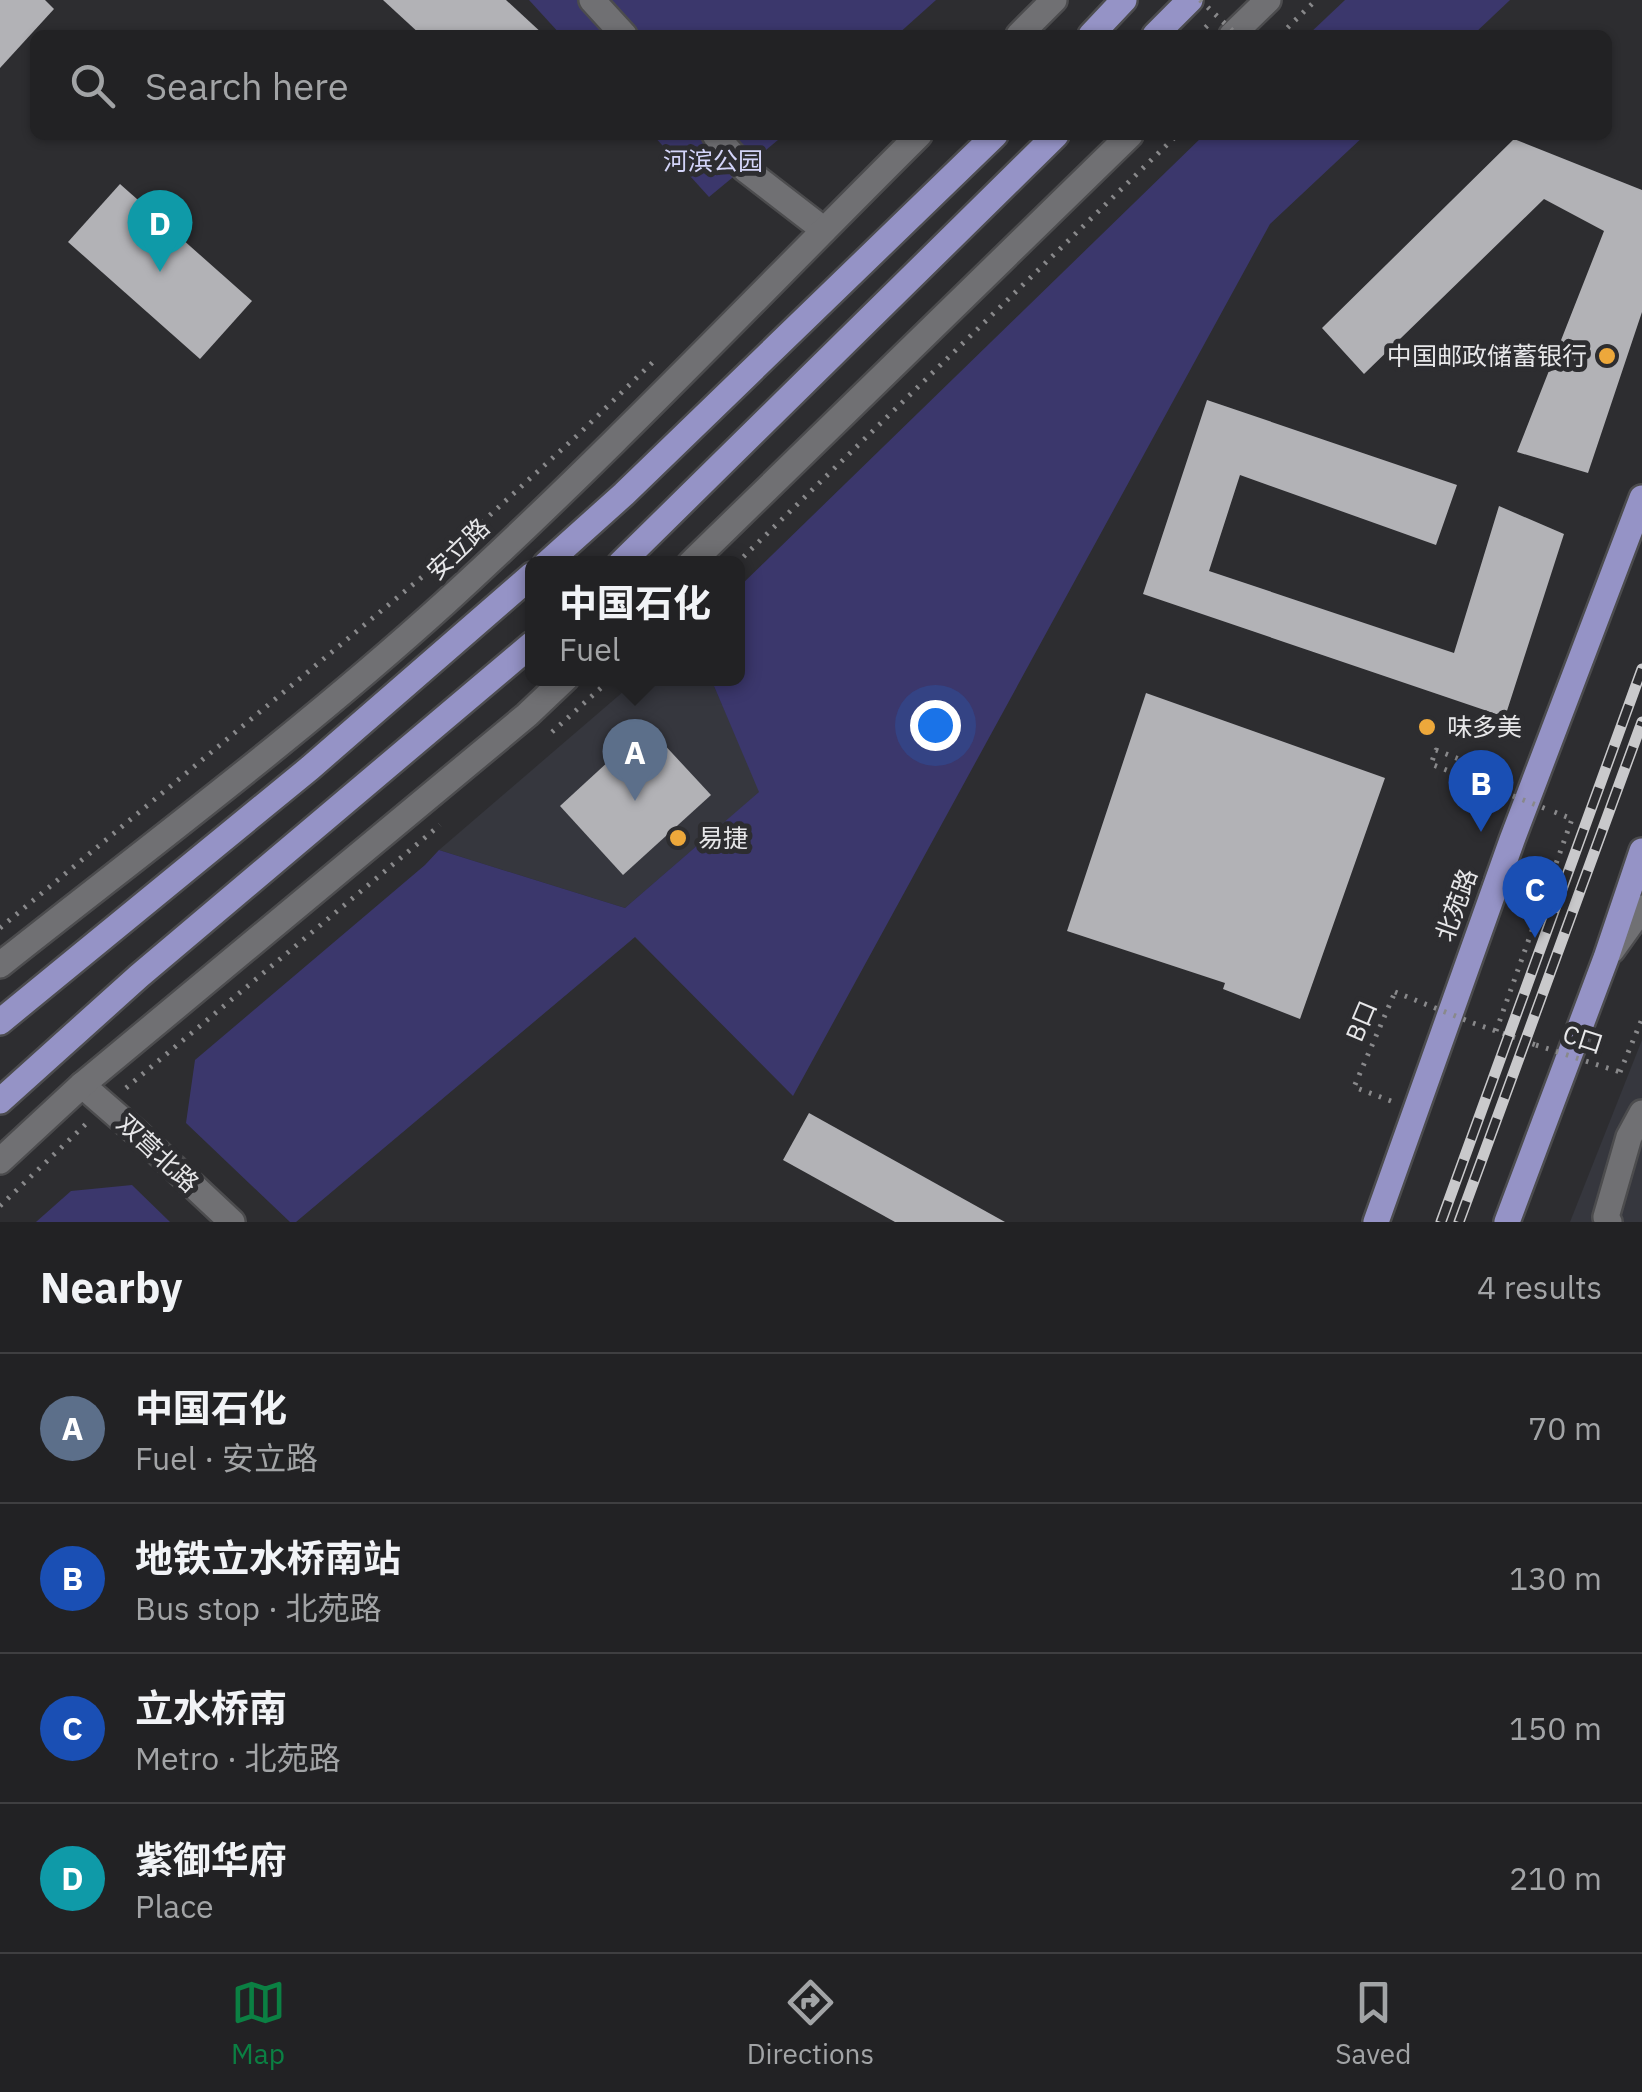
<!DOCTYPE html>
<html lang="en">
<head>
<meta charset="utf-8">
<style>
	body { margin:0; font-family:"IBM Plex Sans","Noto Sans SC",sans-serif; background:#2e2f31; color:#f1f3f6 }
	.you { position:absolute; left:935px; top:725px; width:35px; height:35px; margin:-25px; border:8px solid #fff; border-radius:50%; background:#1a73e8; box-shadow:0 0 0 15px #1a73e833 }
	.badge { display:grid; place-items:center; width:65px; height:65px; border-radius:50%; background:#0b8043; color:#fff; font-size:32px; font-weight:700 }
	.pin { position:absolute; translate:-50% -82px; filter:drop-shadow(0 2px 5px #0008) }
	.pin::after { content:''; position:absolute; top:52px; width:35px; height:30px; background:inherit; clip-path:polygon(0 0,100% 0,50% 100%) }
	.popup { position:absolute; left:525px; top:556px; width:220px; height:130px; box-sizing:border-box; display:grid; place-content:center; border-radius:15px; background:#222224; filter:drop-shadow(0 2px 8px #0005); font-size:32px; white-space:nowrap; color:#a2a4a6 }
	.popup b { font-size:38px; color:#f1f3f6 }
	.popup::after { content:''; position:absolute; left:50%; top:100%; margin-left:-20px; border:20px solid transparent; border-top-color:#222224 }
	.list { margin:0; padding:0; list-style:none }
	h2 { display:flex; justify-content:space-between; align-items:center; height:130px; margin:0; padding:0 40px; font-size:42px }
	h2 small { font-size:32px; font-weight:400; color:#a2a4a6 }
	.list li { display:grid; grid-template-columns:65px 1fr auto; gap:30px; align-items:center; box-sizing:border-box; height:150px; padding:0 40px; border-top:2px solid #3f3f41 }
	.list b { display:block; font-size:38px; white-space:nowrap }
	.list p { margin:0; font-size:32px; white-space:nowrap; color:#a2a4a6 }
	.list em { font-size:32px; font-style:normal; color:#a2a4a6 }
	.icon { flex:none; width:55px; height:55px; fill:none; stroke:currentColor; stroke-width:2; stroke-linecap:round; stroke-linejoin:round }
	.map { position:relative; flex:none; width:1642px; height:1222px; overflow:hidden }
	.search { position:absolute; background:#222224; box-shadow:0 2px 8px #0004; left:30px; right:30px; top:30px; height:110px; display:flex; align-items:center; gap:25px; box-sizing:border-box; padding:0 35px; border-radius:15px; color:#a2a4a6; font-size:38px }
	.sheet { height:730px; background:#222224 }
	nav { display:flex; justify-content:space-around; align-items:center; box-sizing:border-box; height:140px; border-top:2px solid #3f3f41; background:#222224; font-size:28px; color:#a2a4a6 }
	nav a { display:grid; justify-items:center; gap:5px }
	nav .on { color:#0b8043 }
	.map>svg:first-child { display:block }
</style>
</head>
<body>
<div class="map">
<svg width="1642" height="1222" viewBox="0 0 1642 1222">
	<rect width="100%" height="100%" fill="#2d2d30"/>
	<!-- built -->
	<g fill="#36373e">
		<polygon points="638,679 711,679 760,792 625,908 439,850"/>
		<polygon points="1642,1040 1642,1222 1570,1222"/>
	</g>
	<!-- green -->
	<g fill="#3b376c">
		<polygon points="529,0 936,0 897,35 561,35"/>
		<polygon points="1345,0 1510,0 1473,35 1308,35"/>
		<polygon points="653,135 784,135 709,197"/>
		<polygon points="1204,135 1365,135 1270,224 793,1096 635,937 296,1222 290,1222 186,1123 195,1060 425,865 439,850 625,908 759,792 711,679 738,678 738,588"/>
		<polygon points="132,1185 170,1222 36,1222 71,1191"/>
	</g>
	<!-- building -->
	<g fill="#b2b2b6">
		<polygon points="0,0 45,0 54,9 0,68"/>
		<polygon points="383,0 506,0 544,35 421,35"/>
		<polygon points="1514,139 1642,190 1642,312 1588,473 1517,452 1604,231 1544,199 1364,374 1322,328"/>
		<polygon points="120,184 252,301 200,359 68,242"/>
		<polygon points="1207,400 1457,485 1436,545 1240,475 1209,571 1454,653 1499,506 1564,534 1505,717 1143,594"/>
		<polygon points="1146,693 1385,778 1300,1019 1223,989 1225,983 1067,931"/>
		<polygon points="647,726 711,795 623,875 560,806"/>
		<polygon points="809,1113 1005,1222 895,1222 783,1160"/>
	</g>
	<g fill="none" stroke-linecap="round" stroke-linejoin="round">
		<!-- minor casing -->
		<g stroke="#4c4c4e" stroke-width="30">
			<g id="minor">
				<polyline points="592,0 624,35"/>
				<polyline points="1019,35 1054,0"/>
				<polyline points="1232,35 1268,0"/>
				<polyline points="715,135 745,169 824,230"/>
				<polyline points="690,564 1130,135"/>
				<polyline points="1612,950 1642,908"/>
				<path d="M0 965C150 846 304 731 446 602 609 453 762 291 919 135"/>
				<polyline points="82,1085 136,1132 232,1222"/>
				<polyline points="0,1161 82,1085 527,715 566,678"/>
				<polyline points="1609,1222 1606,1217 1629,1137 1642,1113"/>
			</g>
		</g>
		<!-- major casing -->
		<g stroke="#4c4c4e" stroke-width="30">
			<g id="major">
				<polyline points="1091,35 1124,0"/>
				<polyline points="1155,35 1190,0"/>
				<polyline points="546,564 624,494 995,135"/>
				<polyline points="620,564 1056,135"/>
				<polyline points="0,1022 310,768 532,575"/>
				<polyline points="0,1101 139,976 532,644"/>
				<polyline points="1376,1222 1512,840 1642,498"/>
				<polyline points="1507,1222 1606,958 1642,851"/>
			</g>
		</g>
		<!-- path -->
		<g stroke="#89898b" stroke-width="5" stroke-dasharray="2.5 8" stroke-linecap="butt">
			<polyline points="1198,35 1208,25"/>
			<polyline points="1280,35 1316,0"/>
			<polyline points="736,564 1177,135"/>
			<polyline points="552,732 612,678"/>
			<polyline points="1487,770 1508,777"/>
			<polyline points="0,928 422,577 581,432 654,361"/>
			<polyline points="1473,1023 1536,1045"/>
			<polyline points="1496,1031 1572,819 1552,811"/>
			<polyline points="1620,1072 1642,1019"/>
			<polyline points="126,1088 440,825"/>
			<polyline points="1391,1101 1354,1087 1395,992"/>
			<polyline points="0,1206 88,1122"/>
		</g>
		<!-- minor -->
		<use href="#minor" stroke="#707073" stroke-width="25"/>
		<!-- major -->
		<use href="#major" stroke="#9593c6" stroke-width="25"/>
		<!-- rail casing -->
		<g stroke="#c9c9cb" stroke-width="11">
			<g id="rail">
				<polyline points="1441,1222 1642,669"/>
				<polyline points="1459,1222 1642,722"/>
			</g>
		</g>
		<!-- rail -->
		<use href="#rail" stroke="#2d2d30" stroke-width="8" stroke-dasharray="22" stroke-linecap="butt"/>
		<!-- path-bridge -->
		<g stroke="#89898b" stroke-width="5" stroke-dasharray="2.5 8" stroke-linecap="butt">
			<polyline points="1200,0 1237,35"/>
			<polyline points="1487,770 1436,750 1431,764 1549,810"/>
			<polyline points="1395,992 1473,1023"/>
			<polyline points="1536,1045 1620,1072"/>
		</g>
	</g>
	<!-- markers -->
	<g fill="#eda83b" stroke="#2d2d30" stroke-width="4">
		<circle cx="1607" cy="356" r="10"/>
		<circle cx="1427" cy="727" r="10"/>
		<circle cx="678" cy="838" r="10"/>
	</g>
	<g text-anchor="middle" stroke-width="10" stroke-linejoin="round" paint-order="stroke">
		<!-- park labels -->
		<g font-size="25" fill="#d3d4f8" stroke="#2d2d30">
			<text x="713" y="170">河滨公园</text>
		</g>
		<!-- poi labels -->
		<g font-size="25" fill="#e7e7e9" stroke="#2d2d30" text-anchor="start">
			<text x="1587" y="365" text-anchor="end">中国邮政储蓄银行</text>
			<text x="1447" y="736">味多美</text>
			<text x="698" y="847">易捷</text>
		</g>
		<!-- street labels -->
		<g font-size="25" fill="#e7e7e9" stroke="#2d2d30">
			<text transform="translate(458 549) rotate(-44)" y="9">安立路</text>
			<text transform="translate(1456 905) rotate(-70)" y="9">北苑路</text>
			<text transform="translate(1361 1021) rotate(-67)" y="9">B口</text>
			<text transform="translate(1583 1039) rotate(18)" y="9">C口</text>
			<text transform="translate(158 1153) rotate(43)" y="9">双营北路</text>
		</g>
	</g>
</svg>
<div class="you"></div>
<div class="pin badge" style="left:635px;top:801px;background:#5c6f8a">A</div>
<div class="popup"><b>中国石化</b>Fuel</div>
<div class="pin badge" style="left:1481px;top:832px;background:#1a4fb4">B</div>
<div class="pin badge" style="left:1535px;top:938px;background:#1a4fb4">C</div>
<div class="pin badge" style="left:160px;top:272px;background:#0f9aa8">D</div>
<div class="search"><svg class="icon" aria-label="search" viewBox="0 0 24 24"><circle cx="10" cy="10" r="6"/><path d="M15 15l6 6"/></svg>Search here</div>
</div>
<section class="sheet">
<h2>Nearby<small>4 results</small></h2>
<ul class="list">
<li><span class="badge" style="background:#5c6f8a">A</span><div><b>中国石化</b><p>Fuel · 安立路</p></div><em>70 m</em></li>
<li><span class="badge" style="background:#1a4fb4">B</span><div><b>地铁立水桥南站</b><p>Bus stop · 北苑路</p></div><em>130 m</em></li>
<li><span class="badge" style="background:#1a4fb4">C</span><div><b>立水桥南</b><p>Metro · 北苑路</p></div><em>150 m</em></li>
<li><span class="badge" style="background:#0f9aa8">D</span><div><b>紫御华府</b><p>Place</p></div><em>210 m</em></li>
</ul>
</section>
<nav>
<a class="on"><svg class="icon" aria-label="map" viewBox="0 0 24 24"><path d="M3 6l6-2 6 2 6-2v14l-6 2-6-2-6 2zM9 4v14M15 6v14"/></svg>Map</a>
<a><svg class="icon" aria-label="directions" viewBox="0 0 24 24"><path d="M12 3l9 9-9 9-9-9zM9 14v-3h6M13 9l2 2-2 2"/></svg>Directions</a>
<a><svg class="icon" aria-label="saved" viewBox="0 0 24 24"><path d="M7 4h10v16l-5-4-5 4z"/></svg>Saved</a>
</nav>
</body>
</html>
